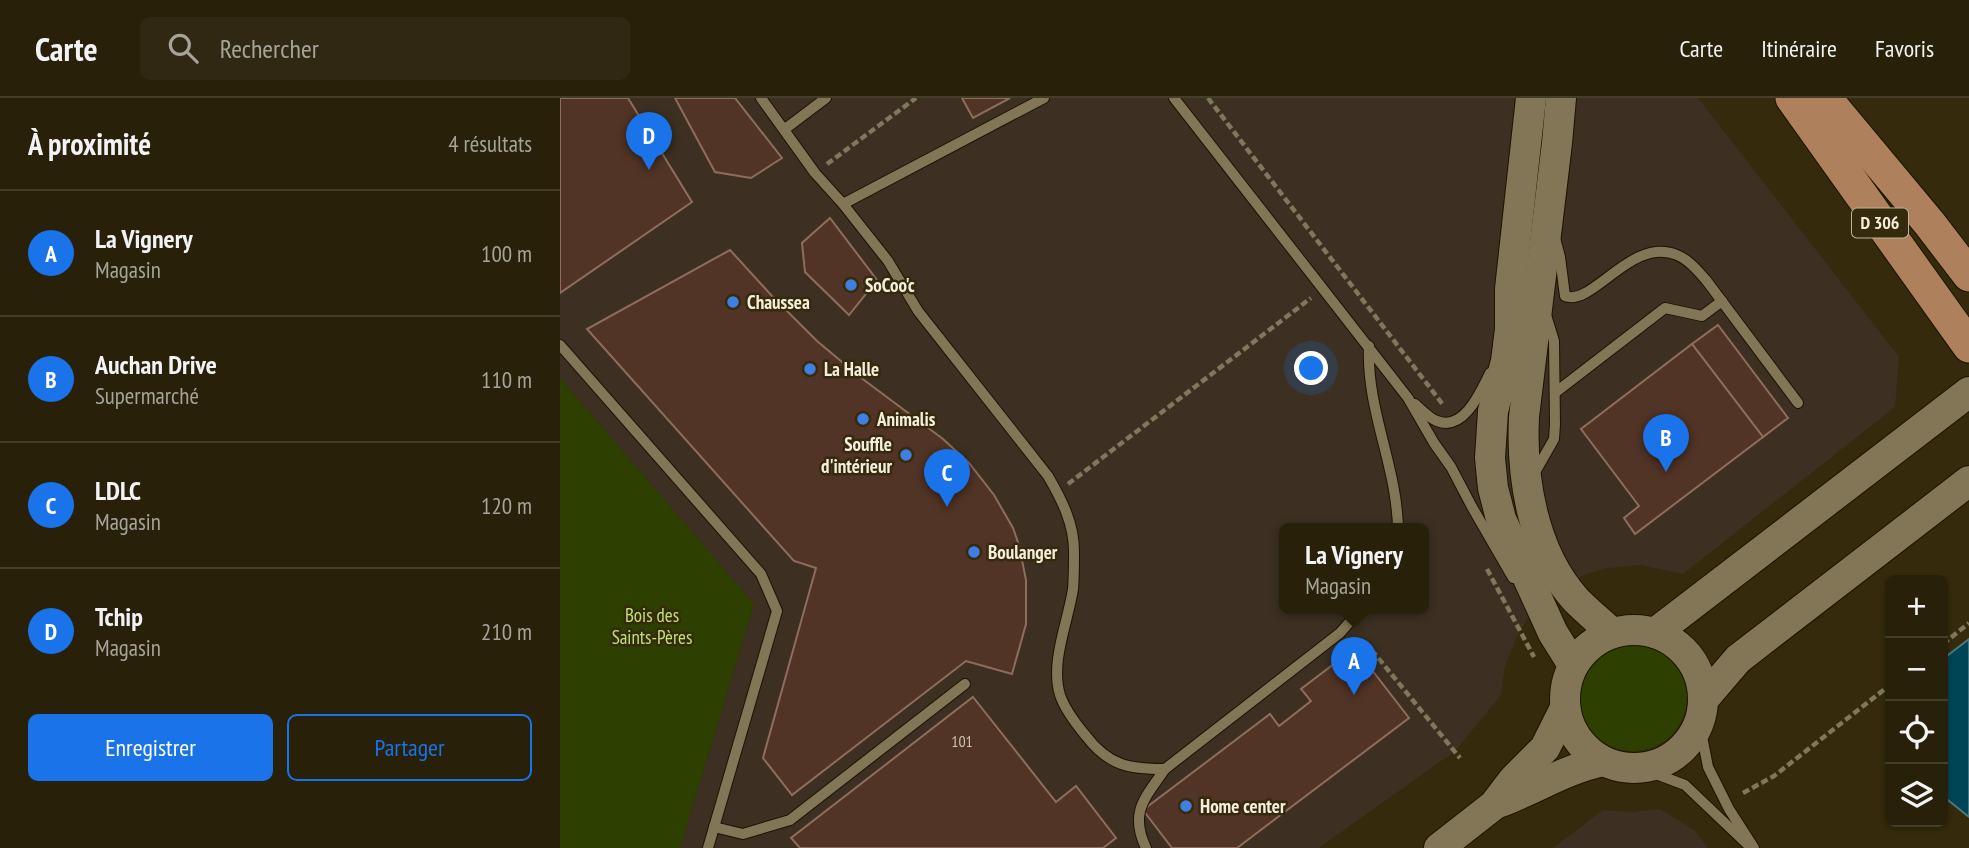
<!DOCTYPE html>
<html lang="fr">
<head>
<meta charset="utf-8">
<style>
	body { margin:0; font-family:"PT Sans Narrow",sans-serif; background:#302812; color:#f1f3f6 }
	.controls { position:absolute; right:21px; bottom:21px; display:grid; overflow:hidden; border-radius:10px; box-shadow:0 2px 5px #0004 }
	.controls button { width:63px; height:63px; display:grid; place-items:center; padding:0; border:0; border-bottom:2px solid #443e29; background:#282008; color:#f1f3f6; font:35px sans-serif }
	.you { position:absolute; left:752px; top:271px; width:24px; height:24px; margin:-18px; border:5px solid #fff; border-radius:50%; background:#1a73e8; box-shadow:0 0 0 10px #1a73e833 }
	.badge { display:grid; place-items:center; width:46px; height:46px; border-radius:50%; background:#1a73e8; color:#fff; font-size:23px; font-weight:700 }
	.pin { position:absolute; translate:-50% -58px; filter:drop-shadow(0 2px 4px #0008) }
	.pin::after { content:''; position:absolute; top:37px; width:24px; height:21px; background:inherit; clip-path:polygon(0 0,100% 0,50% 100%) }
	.popup { position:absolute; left:719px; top:425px; width:150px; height:91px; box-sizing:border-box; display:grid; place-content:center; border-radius:10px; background:#282008; filter:drop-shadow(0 2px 5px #0005); font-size:23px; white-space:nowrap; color:#a5a39c }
	.popup b { font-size:26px; color:#f1f3f6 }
	.popup::after { content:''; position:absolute; left:50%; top:100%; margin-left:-14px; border:14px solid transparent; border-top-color:#282008 }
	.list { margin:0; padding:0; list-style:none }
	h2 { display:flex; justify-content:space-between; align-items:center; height:91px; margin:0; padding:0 28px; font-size:30px }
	h2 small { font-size:23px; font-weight:400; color:#a5a39c }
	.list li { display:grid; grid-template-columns:46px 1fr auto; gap:21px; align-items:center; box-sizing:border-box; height:126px; padding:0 28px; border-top:2px solid #443e29 }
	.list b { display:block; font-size:26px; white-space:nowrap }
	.list p { margin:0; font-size:23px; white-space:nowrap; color:#a5a39c }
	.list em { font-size:23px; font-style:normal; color:#a5a39c }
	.actions { display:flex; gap:14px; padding:21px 28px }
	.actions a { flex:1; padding:16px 0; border:2px solid #1a73e8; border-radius:10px; text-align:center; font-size:24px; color:#1a73e8 }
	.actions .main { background:#1a73e8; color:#fff }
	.icon { flex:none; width:38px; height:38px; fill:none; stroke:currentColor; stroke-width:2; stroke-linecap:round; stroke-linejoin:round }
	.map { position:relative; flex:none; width:1409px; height:750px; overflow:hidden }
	header { display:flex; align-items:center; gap:42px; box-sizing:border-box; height:98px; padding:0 35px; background:#282008; border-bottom:2px solid #443e29 }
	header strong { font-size:33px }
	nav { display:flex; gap:38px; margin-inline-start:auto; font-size:24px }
	.search { width:490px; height:63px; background:#302812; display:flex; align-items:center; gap:18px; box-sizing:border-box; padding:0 24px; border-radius:10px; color:#a5a39c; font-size:26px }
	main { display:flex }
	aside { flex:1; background:#282008 }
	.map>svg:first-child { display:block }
</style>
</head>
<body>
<header>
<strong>Carte</strong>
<div class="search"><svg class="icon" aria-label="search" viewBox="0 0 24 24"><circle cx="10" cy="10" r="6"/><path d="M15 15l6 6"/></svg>Rechercher</div>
<nav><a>Carte</a><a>Itinéraire</a><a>Favoris</a></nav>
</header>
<main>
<aside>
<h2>À proximité<small>4 résultats</small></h2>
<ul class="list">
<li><span class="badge">A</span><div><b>La Vignery</b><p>Magasin</p></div><em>100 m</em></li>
<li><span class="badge">B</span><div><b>Auchan Drive</b><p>Supermarché</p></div><em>110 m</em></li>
<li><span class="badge">C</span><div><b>LDLC</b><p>Magasin</p></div><em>120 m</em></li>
<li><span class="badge">D</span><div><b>Tchip</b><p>Magasin</p></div><em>210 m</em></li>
</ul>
<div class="actions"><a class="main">Enregistrer</a><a>Partager</a></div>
</aside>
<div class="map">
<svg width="1409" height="750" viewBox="0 0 1409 750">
	<rect width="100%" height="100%" fill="#352a0b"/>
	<!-- commercial -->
	<g fill="#3d3022" fill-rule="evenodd">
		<path d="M0 0H1138L1339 259 1335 309 1123 476 1081 467 1047 470 1024 477 1003 488 986 500 971 515 957 538 945 568 941 597 895 653 759 750H120L194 506 0 280ZM724 431H864V511H724Z"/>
		<polygon points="1100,711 1135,733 1148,750 993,750 1043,712 1072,714"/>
	</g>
	<!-- green -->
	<g fill="#2d3f01">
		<polygon points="0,280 194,506 120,750 0,750"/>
		<circle cx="1073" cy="599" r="54"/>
	</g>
	<!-- water -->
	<polygon fill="#004555" stroke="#4a787e" stroke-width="2" points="1409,541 1409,719 1383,698 1383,561"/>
	<!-- building -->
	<g fill="#513425" stroke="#8e6d5d" stroke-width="2">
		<polygon points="0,0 68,0 132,104 0,195"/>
		<polygon points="115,0 175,0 222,60 191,80 155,74"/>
		<polygon points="402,0 450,0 413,20"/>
		<polygon points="270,120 317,182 289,217 245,174 242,145"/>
		<polygon points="170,152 212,198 257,243 300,279 383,341 409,365 434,397 453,430 459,447 466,482 466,526 452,576 406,563 232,697 203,660 256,470 234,463 27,231"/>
		<polygon points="1158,227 1228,320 1203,339 1132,246"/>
		<polygon points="1132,246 1203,339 1075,436 1064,420 1079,408 1021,331"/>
		<polygon points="795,550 849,620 677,750 612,750 583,712 710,616 719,628 751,603 741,591"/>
		<polygon points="413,599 496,704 516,688 556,740 543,750 240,750 231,740"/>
	</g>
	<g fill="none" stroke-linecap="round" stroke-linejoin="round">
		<!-- lane casing -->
		<g stroke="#1b1300" stroke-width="12">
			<g id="lane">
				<path d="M201 0 255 75 283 106 328 163 358 213 488 378C502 402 514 426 514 453 514 466 514 479 513 491 508 524 490 564 500 597 505 612 516 626 526 638 549 668 569 671 605 671L780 535 801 511"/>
				<polyline points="614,0 848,300 874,345 891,369 912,409 953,480"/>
				<polyline points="225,31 266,0"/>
				<polyline points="283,106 484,0"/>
				<path d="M995 140 1000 159 1005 198C1033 209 1071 138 1117 157 1129 162 1138 173 1146 182L1238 305"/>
				<polyline points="0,247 201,476 217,513 148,750"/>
				<path d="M809 248C806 311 837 368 838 431"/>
				<polyline points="996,294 1105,210 1142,218 1162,203"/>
				<path d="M855 306C862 312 869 320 877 323 904 334 921 293 930 275"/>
				<polyline points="974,376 994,341 995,326 994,243 986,217"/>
				<polyline points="1139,623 1148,669 1169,711 1194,750"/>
				<polyline points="1080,670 1125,687 1187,746"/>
				<polyline points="154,729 183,736 230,722 405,586"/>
				<path d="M586 750C569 714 585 700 605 671"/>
			</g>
		</g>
		<!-- secondary casing -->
		<g stroke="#1b1300" stroke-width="32">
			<g id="secondary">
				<polyline points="971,0 950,191 950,231 946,263 933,313 930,360 933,390 941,421 993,535 1013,567"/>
				<path d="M1001 0 997 45 964 319C961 381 973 454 1016 502 1027 513 1040 524 1052 535"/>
				<circle cx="1074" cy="601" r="69"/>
				<polyline points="1095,535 1409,294"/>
				<polyline points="1143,602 1178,561 1409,383"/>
				<path d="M938 705C974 692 1005 671 1043 663"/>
				<polyline points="879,750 934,707 953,682 985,650 1005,610"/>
			</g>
		</g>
		<!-- primary casing -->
		<g stroke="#1b1300" stroke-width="35">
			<g id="primary">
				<polyline points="1232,0 1409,248"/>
				<polyline points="1265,0 1370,126 1409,177"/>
			</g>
		</g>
		<!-- path -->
		<g stroke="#80775d" stroke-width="4.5" stroke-dasharray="7 3.5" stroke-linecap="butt">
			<polyline points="648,0 884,308"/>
			<polyline points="267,66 356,0"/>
			<polyline points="508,386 751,200"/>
			<polyline points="927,471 974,559"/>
			<polyline points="793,542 815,556 900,660"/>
			<polyline points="1383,546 1409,525"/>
			<polyline points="1183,695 1214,678 1330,587"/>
		</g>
		<!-- lane -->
		<use href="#lane" stroke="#837656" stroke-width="10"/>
		<!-- secondary -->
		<use href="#secondary" stroke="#837656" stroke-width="30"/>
		<!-- primary -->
		<use href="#primary" stroke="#ae805b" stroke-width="33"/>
	</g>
	<!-- markers -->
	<g fill="#3f7fe0" stroke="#352a0b" stroke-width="2.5">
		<circle cx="291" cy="187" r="7"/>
		<circle cx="173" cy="204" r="7"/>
		<circle cx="250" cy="271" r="7"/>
		<circle cx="303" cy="321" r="7"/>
		<circle cx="346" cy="357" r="7"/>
		<circle cx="414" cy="454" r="7"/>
		<circle cx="626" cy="708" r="7"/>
	</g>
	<g text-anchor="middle" stroke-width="5" stroke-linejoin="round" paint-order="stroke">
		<!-- number labels -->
		<g font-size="16" fill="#ccc0af">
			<text x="402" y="649">101</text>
		</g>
		<!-- shield labels -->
		<rect fill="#352a0b" stroke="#bbb39e" stroke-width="2" x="1292" y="110.5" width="56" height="29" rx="5"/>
		<g font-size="18" font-weight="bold" fill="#f5eedd">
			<text x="1320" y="131">D 306</text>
		</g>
		<!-- poi labels -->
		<g font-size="19" font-weight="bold" fill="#f5eedd" stroke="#352a0b" text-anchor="start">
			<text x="305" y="194">SoCoo'c</text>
			<text x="187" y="211">Chaussea</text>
			<text x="264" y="278">La Halle</text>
			<text x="317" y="328">Animalis</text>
			<text x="332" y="353" text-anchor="end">Souffle<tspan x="332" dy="22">d'intérieur</tspan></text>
			<text x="428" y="461">Boulanger</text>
			<text x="640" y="715">Home center</text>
		</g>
		<!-- park labels -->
		<g font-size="19" fill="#bce379" stroke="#352a0b">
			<text x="92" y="524">Bois des<tspan x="92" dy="22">Saints-Pères</tspan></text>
		</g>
	</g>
</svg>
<div class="controls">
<button>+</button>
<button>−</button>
<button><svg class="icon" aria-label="locate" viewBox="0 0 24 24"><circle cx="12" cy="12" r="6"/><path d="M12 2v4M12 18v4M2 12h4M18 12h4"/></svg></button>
<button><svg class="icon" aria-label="layers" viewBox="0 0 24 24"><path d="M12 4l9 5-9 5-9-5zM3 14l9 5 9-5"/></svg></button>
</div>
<div class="you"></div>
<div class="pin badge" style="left:794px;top:597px">A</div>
<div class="popup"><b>La Vignery</b>Magasin</div>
<div class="pin badge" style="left:1106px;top:374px">B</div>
<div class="pin badge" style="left:387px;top:409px">C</div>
<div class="pin badge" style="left:89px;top:72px">D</div>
</div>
</main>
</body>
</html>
